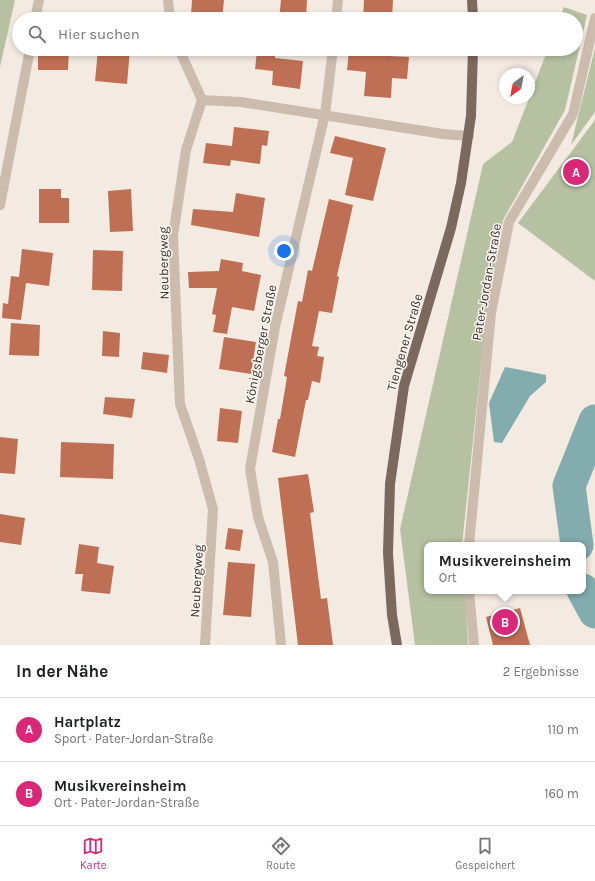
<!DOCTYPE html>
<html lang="de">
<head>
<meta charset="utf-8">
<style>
	body { margin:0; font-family:Karla,sans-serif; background:#f6f6f6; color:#202124 }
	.compass { position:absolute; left:499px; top:68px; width:36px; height:36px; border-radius:50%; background:#fff; box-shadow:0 2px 6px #0003; rotate:212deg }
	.you { position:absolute; left:284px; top:251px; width:14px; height:14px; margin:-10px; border:3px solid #fff; border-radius:50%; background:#1a73e8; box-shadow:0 0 0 6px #1a73e833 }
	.badge { display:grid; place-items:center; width:26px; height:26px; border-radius:50%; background:#db2777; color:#fff; font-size:13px; font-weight:700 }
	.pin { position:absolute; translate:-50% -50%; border:2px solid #fff; box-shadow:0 1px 4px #0006 }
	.popup { position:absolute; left:424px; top:542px; width:162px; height:52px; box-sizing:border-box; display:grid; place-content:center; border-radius:8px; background:#fff; filter:drop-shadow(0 1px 3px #0005); font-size:13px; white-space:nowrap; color:#757577 }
	.popup b { font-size:15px; color:#202124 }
	.popup::after { content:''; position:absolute; left:50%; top:100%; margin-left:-8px; border:8px solid transparent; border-top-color:#fff }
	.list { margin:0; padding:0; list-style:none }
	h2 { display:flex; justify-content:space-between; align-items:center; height:52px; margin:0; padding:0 16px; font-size:17px }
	h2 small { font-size:13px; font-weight:400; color:#757577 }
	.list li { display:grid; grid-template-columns:26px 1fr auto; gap:12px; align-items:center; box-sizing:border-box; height:64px; padding:0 16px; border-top:1px solid #e0e0e0 }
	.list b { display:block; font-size:15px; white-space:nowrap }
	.list p { margin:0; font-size:13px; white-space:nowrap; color:#757577 }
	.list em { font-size:13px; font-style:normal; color:#757577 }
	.icon { flex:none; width:22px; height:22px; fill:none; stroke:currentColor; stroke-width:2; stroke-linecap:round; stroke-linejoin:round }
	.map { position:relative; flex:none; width:595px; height:645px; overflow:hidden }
	.search { position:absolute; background:#fff; box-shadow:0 2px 6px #0003; left:12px; right:12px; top:12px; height:44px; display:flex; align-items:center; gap:10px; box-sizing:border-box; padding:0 14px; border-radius:22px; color:#757577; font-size:15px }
	.sheet { height:180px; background:#fff }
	nav { display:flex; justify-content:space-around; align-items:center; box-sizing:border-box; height:56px; border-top:1px solid #e0e0e0; background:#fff; font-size:11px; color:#757577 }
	nav a { display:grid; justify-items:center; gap:2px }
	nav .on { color:#db2777 }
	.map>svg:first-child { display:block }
</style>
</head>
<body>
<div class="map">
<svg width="595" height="645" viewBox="0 0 595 645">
	<rect width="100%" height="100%" fill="#f3ebe2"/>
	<!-- green -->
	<g fill="#b6c1a2">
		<polygon points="0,0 15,0 0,67"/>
		<polygon points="564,7 587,15 565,110 503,220 486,318 462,545 427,545 427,591 465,591 468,645 415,645 400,529 483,164 512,142 548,49 576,49 576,19 559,19"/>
		<polygon points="595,48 595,112 571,145"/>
		<polygon points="595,120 595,281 518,223"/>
	</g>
	<!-- water -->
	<polygon fill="#83acae" points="505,367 546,375 546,382 530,396 502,443 494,442 489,403"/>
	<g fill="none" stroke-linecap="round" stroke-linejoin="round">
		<!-- river -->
		<g stroke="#83acae" stroke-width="33">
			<polyline points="577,545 569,486 595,421"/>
			<polyline points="583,590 595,612"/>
		</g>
	</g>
	<!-- building -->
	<g fill="#bf7054">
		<polygon points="192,0 224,0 222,19 195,19 195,15 191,14"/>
		<polygon points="281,0 307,0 306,19 279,19"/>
		<polygon points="364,0 393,0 392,19 363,19"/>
		<polygon points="45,49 69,49 68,70 38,70 38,50 45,50"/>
		<polygon points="98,49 130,49 127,84 95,81"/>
		<polygon points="257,51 275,53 275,58 303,61 300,89 272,85 273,71 255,69"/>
		<polygon points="349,51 367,53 367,55 409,57 407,79 392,78 391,98 364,96 366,72 347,70"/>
		<polygon points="234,127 269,131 267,146 262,145 260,164 231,160 230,166 203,163 206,143 232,146"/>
		<polygon points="335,136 386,148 373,201 345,195 353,158 330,153"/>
		<polygon points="39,189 61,189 61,198 69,198 69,223 39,223"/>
		<polygon points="131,189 133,231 110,232 108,191"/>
		<polygon points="236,193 265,198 259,237 191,225 193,209 233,212"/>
		<polygon points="329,199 353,205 337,276 339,277 332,313 319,311 312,346 319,347 317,356 324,357 320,383 312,381 308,400 306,400 295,457 272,452 278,419 280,419 287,377 284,376 298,301 302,302 308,270 312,271"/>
		<polygon points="22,249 53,253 49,286 26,283 21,320 2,318 3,303 8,304 11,276 19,277"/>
		<polygon points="93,250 123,251 122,291 92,290"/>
		<polygon points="221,259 243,263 242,271 261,275 254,311 232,307 227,334 213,332 216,315 212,314 217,288 189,288 188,272 219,271"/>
		<polygon points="11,323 40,325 39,356 9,355"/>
		<polygon points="103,331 120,333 119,357 102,356"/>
		<polygon points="224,337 256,342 251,374 219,369"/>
		<polygon points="143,352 169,355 167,373 141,369"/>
		<polygon points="105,397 135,399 132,418 103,414"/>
		<polygon points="220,408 242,411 238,443 217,441"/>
		<polygon points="0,437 18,439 15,474 0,473"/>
		<polygon points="61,442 114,444 113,479 60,477"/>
		<polygon points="308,474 314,512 310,513 321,599 327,598 333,645 298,645 278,478"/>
		<polygon points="0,514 25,518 21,545 0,542"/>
		<polygon points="228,528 243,530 240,551 225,549"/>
		<polygon points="79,544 99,547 97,563 114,566 110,594 81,591 83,574 75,574"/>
		<polygon points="228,562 255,564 251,617 223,615"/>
		<polygon points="520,608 530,645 493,645 486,617"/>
	</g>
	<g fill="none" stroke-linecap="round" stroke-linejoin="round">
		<!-- minor -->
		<g stroke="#cbbcae" stroke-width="10">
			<polyline points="168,0 170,19"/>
			<polyline points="35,19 39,0"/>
			<polyline points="336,19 338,0"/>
			<polyline points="179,49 202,100"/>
			<polyline points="202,100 186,150 173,236 180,404 199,459 213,509 205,645"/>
			<polyline points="202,100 241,102 443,134 469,136"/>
			<polyline points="0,205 30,49"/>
			<polyline points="469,545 491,313 509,222 573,114 595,18"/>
			<polyline points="469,591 474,645"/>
			<polyline points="281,645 273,562 258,517 250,469 275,327 325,114 333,49"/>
		</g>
		<!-- major -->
		<g stroke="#7b685e" stroke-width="10">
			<polyline points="472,0 473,19"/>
			<polyline points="397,645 392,615 388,553 390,484 404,386 451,228 461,183 471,116 473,49"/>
		</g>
	</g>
	<g text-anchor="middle" stroke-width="3" stroke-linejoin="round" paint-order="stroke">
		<!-- street labels -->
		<g font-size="13" fill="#3a312c" stroke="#faf5ef">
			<text transform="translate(163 263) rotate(-91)" y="5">Neubergweg</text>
			<text transform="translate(486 282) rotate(-80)" y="5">Pater-Jordan-Straße</text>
			<text transform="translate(404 342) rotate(-74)" y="5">Tiengener Straße</text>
			<text transform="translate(260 344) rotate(-79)" y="5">Königsberger Straße</text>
			<text transform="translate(196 581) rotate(-87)" y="5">Neubergweg</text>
		</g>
	</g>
</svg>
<svg class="compass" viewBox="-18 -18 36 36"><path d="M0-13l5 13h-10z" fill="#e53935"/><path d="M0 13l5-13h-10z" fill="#757577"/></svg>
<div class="you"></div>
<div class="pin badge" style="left:576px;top:172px">A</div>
<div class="pin badge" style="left:505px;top:622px">B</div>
<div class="popup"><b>Musikvereinsheim</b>Ort</div>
<div class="search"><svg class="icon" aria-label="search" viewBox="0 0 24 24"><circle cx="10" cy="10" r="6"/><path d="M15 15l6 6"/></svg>Hier suchen</div>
</div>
<section class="sheet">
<h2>In der Nähe<small>2 Ergebnisse</small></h2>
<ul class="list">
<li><span class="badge">A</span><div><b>Hartplatz</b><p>Sport · Pater-Jordan-Straße</p></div><em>110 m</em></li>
<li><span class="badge">B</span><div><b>Musikvereinsheim</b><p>Ort · Pater-Jordan-Straße</p></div><em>160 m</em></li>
</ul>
</section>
<nav>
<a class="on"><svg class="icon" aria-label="map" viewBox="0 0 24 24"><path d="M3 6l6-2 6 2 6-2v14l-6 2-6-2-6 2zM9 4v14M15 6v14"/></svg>Karte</a>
<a><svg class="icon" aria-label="directions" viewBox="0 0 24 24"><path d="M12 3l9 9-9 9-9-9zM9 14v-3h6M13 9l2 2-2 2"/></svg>Route</a>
<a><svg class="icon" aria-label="saved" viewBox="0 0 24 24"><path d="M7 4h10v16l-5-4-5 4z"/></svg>Gespeichert</a>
</nav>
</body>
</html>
